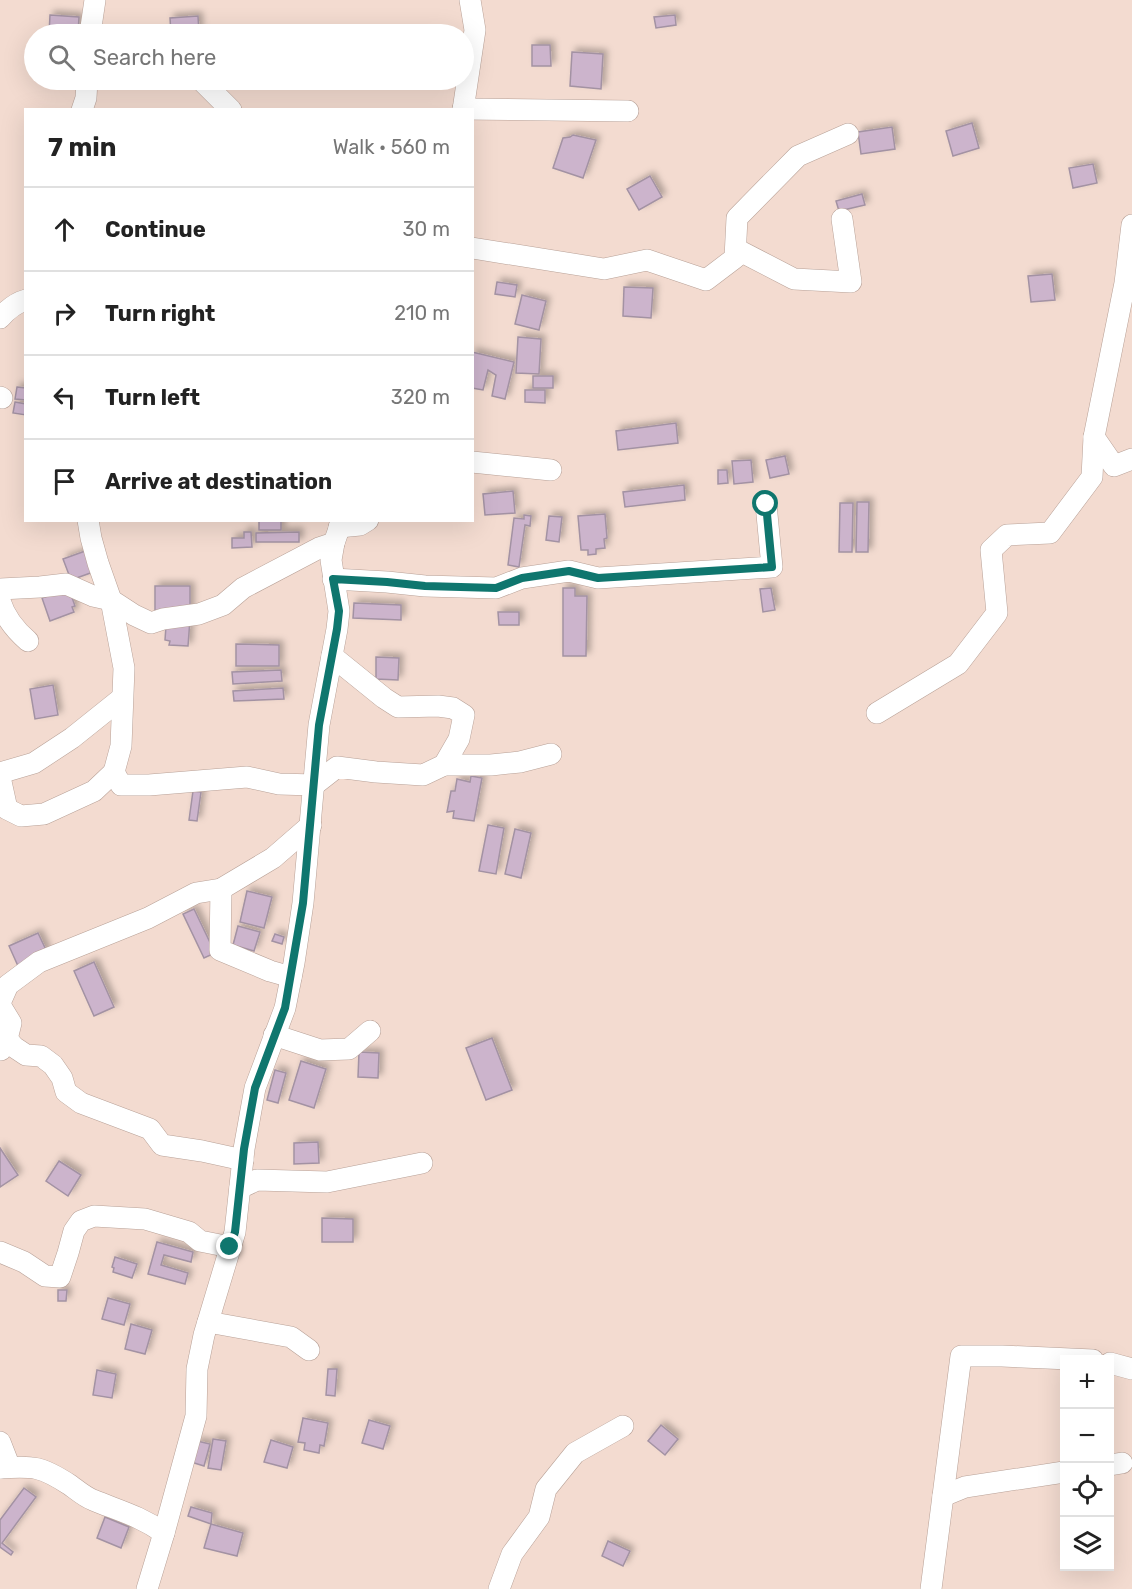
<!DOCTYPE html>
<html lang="en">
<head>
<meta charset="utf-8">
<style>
	body { margin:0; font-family:Rubik,sans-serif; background:#f2f2f2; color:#222 }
	.controls { position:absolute; right:18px; bottom:18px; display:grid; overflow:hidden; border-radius:0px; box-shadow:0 6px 24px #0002 }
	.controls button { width:54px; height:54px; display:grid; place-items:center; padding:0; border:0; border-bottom:2px solid #e0e0e0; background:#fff; color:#222; font:30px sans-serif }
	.stop { position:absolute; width:18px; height:18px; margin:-14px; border:4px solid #0f766e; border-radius:50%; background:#fff }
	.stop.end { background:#0f766e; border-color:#fff; box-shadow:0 2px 6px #0008 }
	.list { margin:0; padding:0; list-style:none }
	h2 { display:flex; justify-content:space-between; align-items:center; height:78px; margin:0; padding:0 24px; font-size:26px }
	h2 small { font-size:20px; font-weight:400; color:#767676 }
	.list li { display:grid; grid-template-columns:39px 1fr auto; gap:18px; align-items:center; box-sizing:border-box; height:84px; padding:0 24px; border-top:2px solid #e0e0e0 }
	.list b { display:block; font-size:22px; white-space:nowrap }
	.list em { font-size:20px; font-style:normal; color:#767676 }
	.icon { flex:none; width:33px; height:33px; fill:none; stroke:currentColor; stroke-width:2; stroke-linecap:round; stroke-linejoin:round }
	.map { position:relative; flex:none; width:1132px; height:1589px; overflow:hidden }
	.search { position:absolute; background:#fff; box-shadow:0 6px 24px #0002; left:24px; top:24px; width:450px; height:66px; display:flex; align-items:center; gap:15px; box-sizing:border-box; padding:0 21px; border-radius:33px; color:#767676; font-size:22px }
	.panel { position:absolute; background:#fff; box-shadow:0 6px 24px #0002; left:24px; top:108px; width:450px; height:414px; border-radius:0px }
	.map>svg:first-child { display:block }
</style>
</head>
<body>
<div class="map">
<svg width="1132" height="1589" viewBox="0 0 1132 1589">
	<defs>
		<filter id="shadow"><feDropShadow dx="4" dy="-4" stdDeviation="3" flood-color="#0004"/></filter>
	</defs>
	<rect width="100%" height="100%" fill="#f3dbd0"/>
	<!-- building -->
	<g fill="#ccb4cc" stroke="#a392a3" stroke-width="1.5" filter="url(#shadow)">
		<polygon points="50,15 79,17 78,34 49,34"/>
		<polygon points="675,15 676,25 656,28 654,17"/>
		<polygon points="198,16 199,34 171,34 170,18"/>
		<polygon points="532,45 550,45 551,66 532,66"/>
		<polygon points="572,52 603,54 601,89 570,86"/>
		<polygon points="972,123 979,148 953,156 946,131"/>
		<polygon points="892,127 895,149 861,154 858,132"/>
		<polygon points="573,135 596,140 583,178 553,168 563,138 570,137"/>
		<polygon points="1093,164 1097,183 1073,188 1069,168"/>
		<polygon points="650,176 662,197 639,210 627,189"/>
		<polygon points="862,194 865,205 839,211 836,201"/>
		<polygon points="1052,274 1055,300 1031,302 1028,276"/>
		<polygon points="497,282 517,285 515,297 495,294"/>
		<polygon points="624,287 653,288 651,318 623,316"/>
		<polygon points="522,295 546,301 539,330 515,324"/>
		<polygon points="518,337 541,339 539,374 516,373"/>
		<polygon points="472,352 514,362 505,399 492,396 496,375 488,370 483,390 472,388"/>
		<rect x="533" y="376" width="20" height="12"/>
		<polygon points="17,387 26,388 26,400 15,399"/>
		<polygon points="525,390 545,390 545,403 525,402"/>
		<polygon points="15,402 26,404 26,415 13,413"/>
		<polygon points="676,423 678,443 618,450 616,431"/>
		<polygon points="785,456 789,474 770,478 766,460"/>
		<polygon points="751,460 753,482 734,484 732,461"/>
		<polygon points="718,470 727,470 728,483 718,484"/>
		<polygon points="684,485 685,500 625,507 623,492"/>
		<polygon points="513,491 515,513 485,515 483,494"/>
		<polygon points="857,502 869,502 868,552 856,552"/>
		<polygon points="840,503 853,503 852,552 839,552"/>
		<polygon points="605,514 607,538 604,539 605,548 596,549 596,554 588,555 588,550 581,550 578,516"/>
		<polygon points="524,515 531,516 530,526 525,525 519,567 508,565 514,518 524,519"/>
		<polygon points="549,516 562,517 559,542 546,540"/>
		<rect x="259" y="520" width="22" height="10"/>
		<polygon points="244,532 251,532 252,547 232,548 232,538 244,538"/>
		<polygon points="299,532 299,542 256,542 256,533"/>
		<polygon points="88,550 96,571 71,580 63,559"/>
		<rect x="155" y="586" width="35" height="27"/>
		<polygon points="563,588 575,588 575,596 587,596 586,656 563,656"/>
		<polygon points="771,588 775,610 763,612 760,589"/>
		<polygon points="64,590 70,592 75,606 72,607 74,612 50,621 42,598"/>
		<polygon points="354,603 401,605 401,620 353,618"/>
		<polygon points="498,612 519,612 519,625 499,625"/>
		<polygon points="190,619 188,646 169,645 170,641 165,640 166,626"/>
		<polygon points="236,644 279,645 279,666 236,666"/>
		<polygon points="376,657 399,658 398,680 376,679"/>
		<polygon points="281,670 282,681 233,684 232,672"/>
		<polygon points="53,685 58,715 35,719 30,689"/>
		<polygon points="283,688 284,699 234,701 233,691"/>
		<polygon points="471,776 482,778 474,821 453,818 454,811 447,812 451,791 455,791 457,779 470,782"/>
		<polygon points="193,791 201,792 197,821 189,820"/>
		<polygon points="488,825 504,828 496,874 479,871"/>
		<polygon points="515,829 531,833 521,878 505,874"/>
		<polygon points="247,891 272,897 264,928 240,922"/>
		<polygon points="194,909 215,953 204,958 183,914"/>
		<polygon points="238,926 260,932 254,951 233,945"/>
		<polygon points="38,933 47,952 18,966 9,946"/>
		<polygon points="275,934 284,937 282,944 272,941"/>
		<polygon points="94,962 114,1007 94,1016 74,971"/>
		<polygon points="492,1038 512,1090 486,1100 466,1048"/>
		<polygon points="359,1052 379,1053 378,1078 358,1077"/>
		<polygon points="301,1061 326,1069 314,1108 289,1100"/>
		<polygon points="275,1070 286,1073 278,1103 267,1100"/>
		<polygon points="318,1142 319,1163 294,1164 294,1143"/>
		<polygon points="0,1148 18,1175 0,1187"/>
		<polygon points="59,1161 81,1175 68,1196 46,1181"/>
		<polygon points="322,1218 353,1219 353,1242 322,1242"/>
		<polygon points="157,1242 193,1252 191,1262 164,1255 161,1265 188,1273 185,1284 148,1274"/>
		<polygon points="115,1257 137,1264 132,1278 113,1272 114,1268 112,1267"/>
		<polygon points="58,1290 67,1290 66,1301 58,1301"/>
		<polygon points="108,1298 130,1304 124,1325 102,1319"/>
		<polygon points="131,1324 152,1330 145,1354 125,1349"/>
		<polygon points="328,1369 337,1369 335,1396 326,1395"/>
		<polygon points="97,1370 116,1374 112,1398 93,1395"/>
		<polygon points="303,1418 328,1423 324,1446 320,1445 319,1453 304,1450 305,1443 298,1442"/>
		<polygon points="369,1420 390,1426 383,1449 362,1443"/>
		<polygon points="661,1425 678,1439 665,1455 648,1441"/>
		<polygon points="213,1439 226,1441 221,1470 208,1468"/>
		<polygon points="271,1440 293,1447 287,1468 264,1462"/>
		<polygon points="197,1441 210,1444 204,1466 191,1462"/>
		<polygon points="24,1488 36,1497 2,1543 13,1552 11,1555 0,1547 0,1520"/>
		<polygon points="191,1507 212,1513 211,1524 188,1516"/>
		<polygon points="105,1517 129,1527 121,1548 97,1538"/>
		<polygon points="211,1524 243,1533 237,1556 204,1548"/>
		<polygon points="608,1541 630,1551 623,1566 602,1556"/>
	</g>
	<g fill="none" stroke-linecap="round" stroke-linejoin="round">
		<!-- minor casing -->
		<g stroke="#b8a197" stroke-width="22">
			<g id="minor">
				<polyline points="90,34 95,0"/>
				<polyline points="201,80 231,110"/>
				<polyline points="463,109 628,111"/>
				<polyline points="82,110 86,98 87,80"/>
				<polyline points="463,110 475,30 470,0"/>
				<polyline points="472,248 604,269 647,260 706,280 735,258 737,218 798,156 848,134"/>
				<polyline points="736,249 794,279 851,282 842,219"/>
				<path d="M0 318C7 310 15 303 26 300"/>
				<polyline points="0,397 2,398"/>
				<polyline points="1094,437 1114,466 1132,459"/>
				<polyline points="472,462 551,470"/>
				<polyline points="88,520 91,538 98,563 111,600 124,668 121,746 114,772 121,785 149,785 247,777 279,784 314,785 337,767 376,772 423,775 444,765 491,765 520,762 551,754"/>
				<polyline points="339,527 360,525 368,520"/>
				<polyline points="333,579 387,582 425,586 496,588 522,578 569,571 598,578 772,567 766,504"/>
				<polyline points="0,589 40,587 66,584 93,596 111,600 134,615 151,623 163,619 199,614 223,605 243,588 319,548 334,543"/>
				<path d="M0 601C5 617 15 630 28 641"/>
				<polyline points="332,656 384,698 398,707 438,706 453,708 464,715 459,739 444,765"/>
				<polyline points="877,713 958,664 997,613 991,550 1007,535 1050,533 1092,477 1094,437 1125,283 1132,225"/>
				<polyline points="0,773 34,763 72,738 122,698"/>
				<polyline points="0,777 7,809 21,816 44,814 94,791 114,772"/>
				<polyline points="221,889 220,950 270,971 291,977"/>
				<polyline points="0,1003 8,985 39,962 148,918 196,893 221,889 273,858 311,825"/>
				<polyline points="0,1005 11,1023 7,1039 1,1050"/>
				<polyline points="274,1035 320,1050 349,1049 370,1031"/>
				<polyline points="7,1039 14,1047 26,1055 41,1056 53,1065 62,1078 66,1092 81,1103 150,1129 162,1145 202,1151 243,1160"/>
				<polyline points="240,1188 257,1180 327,1182 422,1163"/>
				<polyline points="0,1252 24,1262 45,1276 60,1277 68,1253 74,1231 81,1221 94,1216 145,1219 189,1232 200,1241 230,1247"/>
				<polyline points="208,1322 291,1337 309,1350"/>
				<polyline points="1110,1363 1132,1369"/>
				<polyline points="0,1442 7,1460 0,1468"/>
				<polyline points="1110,1465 1122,1463"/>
				<path d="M0 1468C34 1466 41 1466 70 1485 77 1490 85 1497 93 1500 120 1511 140 1516 164 1533"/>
				<polyline points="943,1496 965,1487 1064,1472"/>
				<polyline points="147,1589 164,1533 196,1416 197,1369 204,1335 235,1232 244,1149 255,1088 285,1008 294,963 303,903 319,725 337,629 339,611 331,560 334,543 342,520"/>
				<polyline points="499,1589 512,1554 539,1517 546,1489 575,1453 623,1426"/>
				<polyline points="931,1589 961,1356 1002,1356 1093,1360"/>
			</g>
		</g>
		<!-- minor -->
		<use href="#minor" stroke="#fff" stroke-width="21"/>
	</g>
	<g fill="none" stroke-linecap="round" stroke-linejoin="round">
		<!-- route -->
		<polyline stroke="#0f766e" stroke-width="8" points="230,1247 235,1232 244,1149 255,1088 285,1008 303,903 319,725 337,629 339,611 333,579 387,582 425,586 496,588 522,578 569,571 598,578 772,567 766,504"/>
	</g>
</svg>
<div class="controls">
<button>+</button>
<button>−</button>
<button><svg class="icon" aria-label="locate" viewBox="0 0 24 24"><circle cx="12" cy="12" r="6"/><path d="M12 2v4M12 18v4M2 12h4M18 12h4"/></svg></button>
<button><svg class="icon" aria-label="layers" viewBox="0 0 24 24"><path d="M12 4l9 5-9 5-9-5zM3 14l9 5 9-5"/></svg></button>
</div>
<div class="stop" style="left:766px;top:504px"></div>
<div class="stop end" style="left:230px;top:1247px"></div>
<div class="search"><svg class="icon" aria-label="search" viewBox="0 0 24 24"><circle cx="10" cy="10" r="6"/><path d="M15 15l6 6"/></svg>Search here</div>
<section class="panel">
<h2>7 min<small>Walk · 560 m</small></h2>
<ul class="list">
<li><svg class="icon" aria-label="ahead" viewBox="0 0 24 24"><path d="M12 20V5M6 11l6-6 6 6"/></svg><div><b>Continue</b></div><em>30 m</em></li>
<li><svg class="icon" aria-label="right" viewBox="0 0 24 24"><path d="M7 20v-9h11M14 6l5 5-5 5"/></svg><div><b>Turn right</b></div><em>210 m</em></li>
<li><svg class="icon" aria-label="left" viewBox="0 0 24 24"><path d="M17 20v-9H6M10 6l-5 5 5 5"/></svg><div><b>Turn left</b></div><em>320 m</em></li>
<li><svg class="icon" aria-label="arrive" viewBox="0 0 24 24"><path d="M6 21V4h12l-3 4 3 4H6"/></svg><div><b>Arrive at destination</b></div></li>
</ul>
</section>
</div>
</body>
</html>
